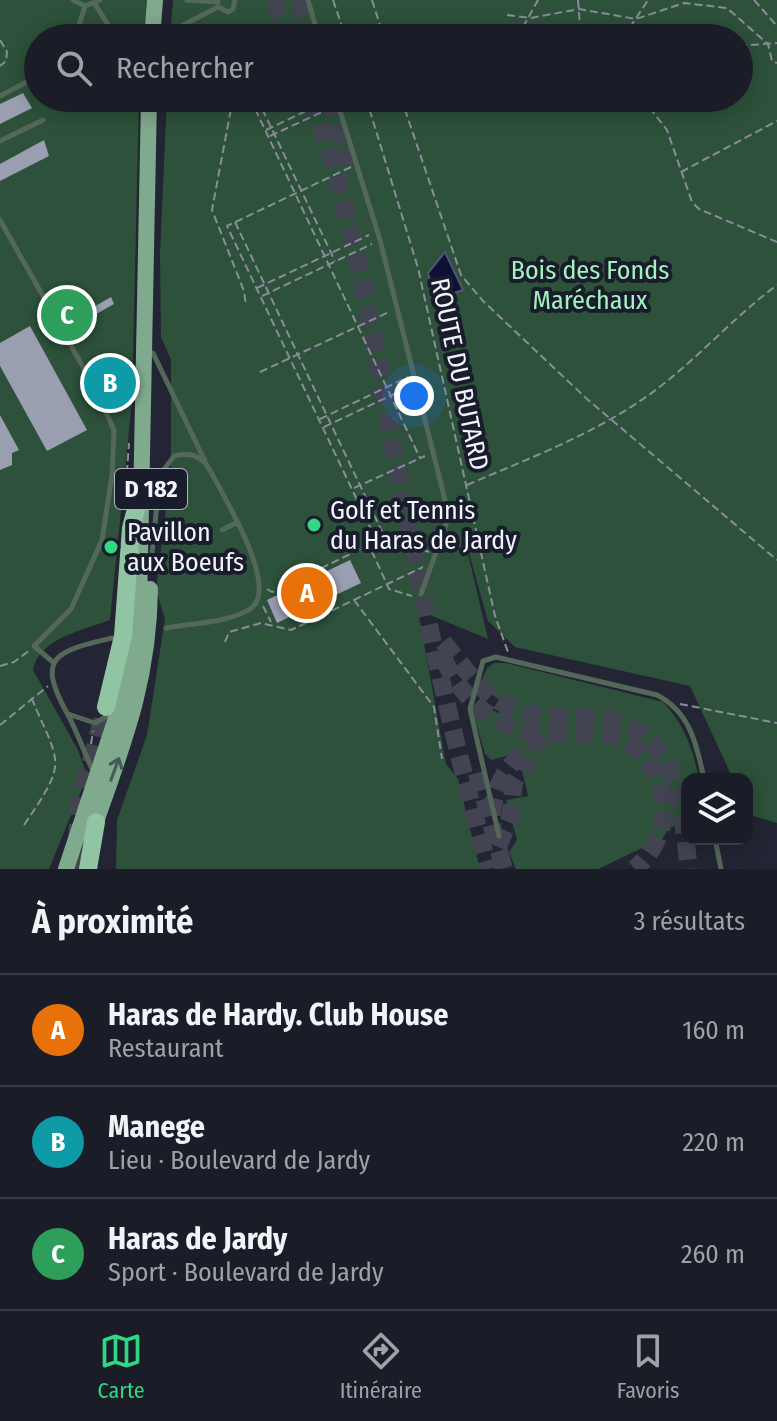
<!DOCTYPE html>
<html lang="fr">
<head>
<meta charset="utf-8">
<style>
	body { margin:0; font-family:"Fira Sans Condensed",sans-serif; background:#272933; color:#f1f3f6 }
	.controls { position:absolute; right:24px; bottom:24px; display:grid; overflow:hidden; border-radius:16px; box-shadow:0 4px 20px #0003 }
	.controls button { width:72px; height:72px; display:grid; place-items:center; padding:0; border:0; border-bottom:2px solid #383a44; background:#1a1c27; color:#f1f3f6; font:40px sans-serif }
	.you { position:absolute; left:414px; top:396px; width:28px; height:28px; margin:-20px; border:6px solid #fff; border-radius:50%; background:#1a73e8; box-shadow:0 0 0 12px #1a73e833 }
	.badge { display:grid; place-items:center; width:52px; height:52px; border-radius:50%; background:#30d883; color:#fff; font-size:26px; font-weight:700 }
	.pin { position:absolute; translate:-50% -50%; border:4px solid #fff; box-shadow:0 2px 8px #0006 }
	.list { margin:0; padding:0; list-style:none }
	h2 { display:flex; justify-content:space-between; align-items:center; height:104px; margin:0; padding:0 32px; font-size:34px }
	h2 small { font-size:26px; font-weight:400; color:#9fa1a7 }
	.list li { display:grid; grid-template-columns:52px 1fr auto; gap:24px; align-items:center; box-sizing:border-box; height:112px; padding:0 32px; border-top:2px solid #383a44 }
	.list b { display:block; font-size:30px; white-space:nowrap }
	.list p { margin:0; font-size:26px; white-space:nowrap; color:#9fa1a7 }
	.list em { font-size:26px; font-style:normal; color:#9fa1a7 }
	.icon { flex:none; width:44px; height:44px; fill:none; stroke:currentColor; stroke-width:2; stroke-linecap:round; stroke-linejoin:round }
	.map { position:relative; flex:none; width:777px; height:869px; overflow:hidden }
	.search { position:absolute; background:#1a1c27; box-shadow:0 4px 20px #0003; left:24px; right:24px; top:24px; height:88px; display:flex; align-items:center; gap:20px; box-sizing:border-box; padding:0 28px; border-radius:44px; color:#9fa1a7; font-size:30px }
	.sheet { height:440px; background:#1a1c27 }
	nav { display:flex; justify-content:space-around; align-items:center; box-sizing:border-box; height:112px; border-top:2px solid #383a44; background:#1a1c27; font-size:22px; color:#9fa1a7 }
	nav a { display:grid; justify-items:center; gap:4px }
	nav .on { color:#30d883 }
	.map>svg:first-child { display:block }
</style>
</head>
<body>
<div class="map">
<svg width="777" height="869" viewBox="0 0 777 869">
	<rect width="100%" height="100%" fill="#232534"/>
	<!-- green -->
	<g fill="#2d513a">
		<path d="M0 0H147L143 38H38V98H139L132 401 110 620C84 630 39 638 33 670L78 750 87 776 49 869H0Z"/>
		<polygon points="173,0 777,0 777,823 750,815 747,779 733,779 690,686 515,647 488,621 463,532 488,639 418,610 446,764 458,779 480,869 116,869 117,820 147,735 165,619 156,590 171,466 171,360 161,337 160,253 167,98 739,98 739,38 170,38"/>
		<path d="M494 663H506L663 702C684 723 693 750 699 779H687V821L669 828 659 844 642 848 598 869H516L509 852 517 840 506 800 528 796 518 753 491 760 485 754 474 716 488 709 499 713 505 703 479 687 487 668Z"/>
	</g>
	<!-- water -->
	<polygon fill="#0f1036" stroke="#535472" stroke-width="2" points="445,252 463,290 436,299 428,273"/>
	<!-- building -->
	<g fill="#9a9eb1">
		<polygon points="23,93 32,108 0,124 0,104"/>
		<polygon points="44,140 49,156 0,181 0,164"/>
		<polygon points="111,297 114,304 70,329 66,323"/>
		<polygon points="30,326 87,430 47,451 0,366 0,343"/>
		<polygon points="108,356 131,400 113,411 89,366"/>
		<polygon points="0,415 19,450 12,453 12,465 0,470"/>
		<polygon points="350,560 361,583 277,623 267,600"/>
	</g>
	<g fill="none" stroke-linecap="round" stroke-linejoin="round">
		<!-- motorway-tunnel -->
		<g stroke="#424452" stroke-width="18" stroke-dasharray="18 9" stroke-linecap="butt">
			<polyline points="273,0 289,38"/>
			<polyline points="299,0 313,38"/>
			<path d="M312 98C354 218 374 341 397 465 422 600 452 737 489 869"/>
			<polyline points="330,98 346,165"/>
			<path d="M443 642C465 668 484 699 519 711 545 720 570 714 597 717 679 727 681 805 689 869"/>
			<path d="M444 660C459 691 481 715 513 728 558 747 608 714 646 759 656 771 663 787 664 804 665 830 654 852 635 869"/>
			<polyline points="477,773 504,869"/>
			<path d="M492 816C492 779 518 751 550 734"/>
			<polyline points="498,847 510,818 514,782 529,758"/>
			<polyline points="76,869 79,804 106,707"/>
		</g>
		<!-- path -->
		<g stroke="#8a8c99" stroke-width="2" stroke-dasharray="8 4" stroke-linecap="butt">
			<polyline points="333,0 346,38"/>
			<polyline points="372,0 384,38"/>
			<polyline points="578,0 581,38"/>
			<polyline points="754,0 777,26"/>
			<polyline points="507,15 531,18 579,9 636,19 684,3 727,8 768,44 772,61 777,63"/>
			<polyline points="517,38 538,0"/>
			<polyline points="623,38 648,0"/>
			<polyline points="0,40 7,52 6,61 0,66"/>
			<polyline points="739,46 777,43"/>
			<polyline points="233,98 212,210 244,291 246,306"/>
			<polyline points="250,98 420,458"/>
			<polyline points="257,98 335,261"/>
			<polyline points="366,98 418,268 495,616 508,652"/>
			<polyline points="401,98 461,275 483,301 587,399 777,560"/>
			<polyline points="642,98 667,130 692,202 699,209 777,242"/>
			<polyline points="266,130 329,100"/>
			<polyline points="270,136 333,107"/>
			<polyline points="351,167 227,226 377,542"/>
			<polyline points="681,172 777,121"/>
			<polyline points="235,222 385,538"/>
			<polyline points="257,288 369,235"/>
			<polyline points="262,296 372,244"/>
			<polyline points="260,372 389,312"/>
			<polyline points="320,419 408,377"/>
			<polyline points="324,427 409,387"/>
			<path d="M467 485C532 457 600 432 657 389 699 357 734 317 777 285"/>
			<polyline points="354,488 425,456"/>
			<polyline points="125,497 129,443"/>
			<polyline points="369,545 388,537 429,552"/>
			<polyline points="267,589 272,592 369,545 389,589 412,596"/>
			<polyline points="354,600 434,707 442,759"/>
			<polyline points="263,606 271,622"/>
			<polyline points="225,642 229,632 261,623 291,630 423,567"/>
			<polyline points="0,666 14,662 30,650"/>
			<polyline points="680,704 777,723"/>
			<polyline points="0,725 48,686"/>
			<polyline points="91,744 93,731"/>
			<path d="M24 825C69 759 60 766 31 697"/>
		</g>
		<!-- service -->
		<g stroke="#54685a" stroke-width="5">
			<polyline points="73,0 85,6 100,0"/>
			<polyline points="187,0 218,2"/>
			<polyline points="308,0 319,38"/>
			<polyline points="95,4 116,38"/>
			<polyline points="218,7 228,12 233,9 235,0"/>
			<polyline points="162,36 218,7"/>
			<polyline points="75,38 85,6"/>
			<polyline points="0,96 38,76"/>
			<polyline points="336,98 380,240 449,516 421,594"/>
			<polyline points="0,141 43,120"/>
			<polyline points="0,220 96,390 114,430 112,475 102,540 71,609 34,646 54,663"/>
			<polyline points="153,353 205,461"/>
			<polyline points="222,530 236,523"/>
			<path d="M150 572 160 475 174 456C189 453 197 454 207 465 221 492 282 589 250 609 228 623 191 623 166 628"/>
			<polyline points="68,714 95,723 113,713"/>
			<path d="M93 771C84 752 77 731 67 713 35 656 57 651 112 638"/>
			<path d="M499 836 470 709 483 661 496 657 657 695C690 712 697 745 704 779"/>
			<polyline points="715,839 721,869"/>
		</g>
		<!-- primary -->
		<g stroke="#80aa8e" stroke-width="16">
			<polyline points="152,38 155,0"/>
			<path d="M92 833C122 747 149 683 150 589"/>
			<polyline points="66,869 125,691 134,654 139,607 149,98"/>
		</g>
		<!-- motorway -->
		<g stroke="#91c4a2" stroke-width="18">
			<polyline points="106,707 123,636 131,528 141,490"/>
			<polyline points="88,869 96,822"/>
		</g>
	</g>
	<!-- one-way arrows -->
	<defs><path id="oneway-shaft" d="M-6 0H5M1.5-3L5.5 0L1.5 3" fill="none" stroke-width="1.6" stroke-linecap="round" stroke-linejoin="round" transform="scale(2)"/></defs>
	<use stroke="#475c57" href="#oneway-shaft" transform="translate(115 769) rotate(-70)"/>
	<!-- markers -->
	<g fill="#30d883" stroke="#191c2a" stroke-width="3">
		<circle cx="314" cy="525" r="8"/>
		<circle cx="111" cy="547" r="8"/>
	</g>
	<g text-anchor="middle" stroke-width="8" stroke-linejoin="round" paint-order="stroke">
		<!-- shield labels -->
		<rect fill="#191c2a" stroke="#b0b2be" stroke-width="2" x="115" y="469" width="72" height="40" rx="6"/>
		<g font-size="24" font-weight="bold" fill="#f1f3fd">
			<text x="151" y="497">D 182</text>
		</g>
		<!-- park labels -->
		<g font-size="26" fill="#a4f1bf" stroke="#191c2a">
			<text x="590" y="279">Bois des Fonds<tspan x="590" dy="30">Maréchaux</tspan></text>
		</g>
		<!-- street labels -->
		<g font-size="26" fill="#f1f3fd" stroke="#191c2a">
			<text transform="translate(460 374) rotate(78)" y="9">ROUTE DU BUTARD</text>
		</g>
		<!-- poi labels -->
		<g font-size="26" fill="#f1f3fd" stroke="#191c2a" text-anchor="start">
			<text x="330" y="519">Golf et Tennis<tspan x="330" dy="30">du Haras de Jardy</tspan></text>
			<text x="127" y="541">Pavillon<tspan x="127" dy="30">aux Boeufs</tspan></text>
		</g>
	</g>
</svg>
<div class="controls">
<button><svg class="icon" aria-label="layers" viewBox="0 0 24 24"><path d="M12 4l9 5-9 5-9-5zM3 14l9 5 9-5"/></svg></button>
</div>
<div class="you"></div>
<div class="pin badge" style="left:307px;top:593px;background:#e8710a">A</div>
<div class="pin badge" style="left:110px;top:383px;background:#0f9aa8">B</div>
<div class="pin badge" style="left:67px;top:315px;background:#2e9e5b">C</div>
<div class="search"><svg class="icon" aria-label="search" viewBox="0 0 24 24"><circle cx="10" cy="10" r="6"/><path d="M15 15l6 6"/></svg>Rechercher</div>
</div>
<section class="sheet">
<h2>À proximité<small>3 résultats</small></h2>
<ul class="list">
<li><span class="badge" style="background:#e8710a">A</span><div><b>Haras de Hardy. Club House</b><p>Restaurant</p></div><em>160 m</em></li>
<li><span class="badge" style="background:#0f9aa8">B</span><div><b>Manege</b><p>Lieu · Boulevard de Jardy</p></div><em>220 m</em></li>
<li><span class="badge" style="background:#2e9e5b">C</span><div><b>Haras de Jardy</b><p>Sport · Boulevard de Jardy</p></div><em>260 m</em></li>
</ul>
</section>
<nav>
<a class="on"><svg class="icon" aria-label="map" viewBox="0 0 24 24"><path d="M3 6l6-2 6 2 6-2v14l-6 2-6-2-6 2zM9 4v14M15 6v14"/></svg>Carte</a>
<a><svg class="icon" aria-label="directions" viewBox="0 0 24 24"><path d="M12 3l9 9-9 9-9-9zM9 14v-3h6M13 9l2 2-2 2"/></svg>Itinéraire</a>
<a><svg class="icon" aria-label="saved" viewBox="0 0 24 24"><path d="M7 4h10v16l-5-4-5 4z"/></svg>Favoris</a>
</nav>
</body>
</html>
